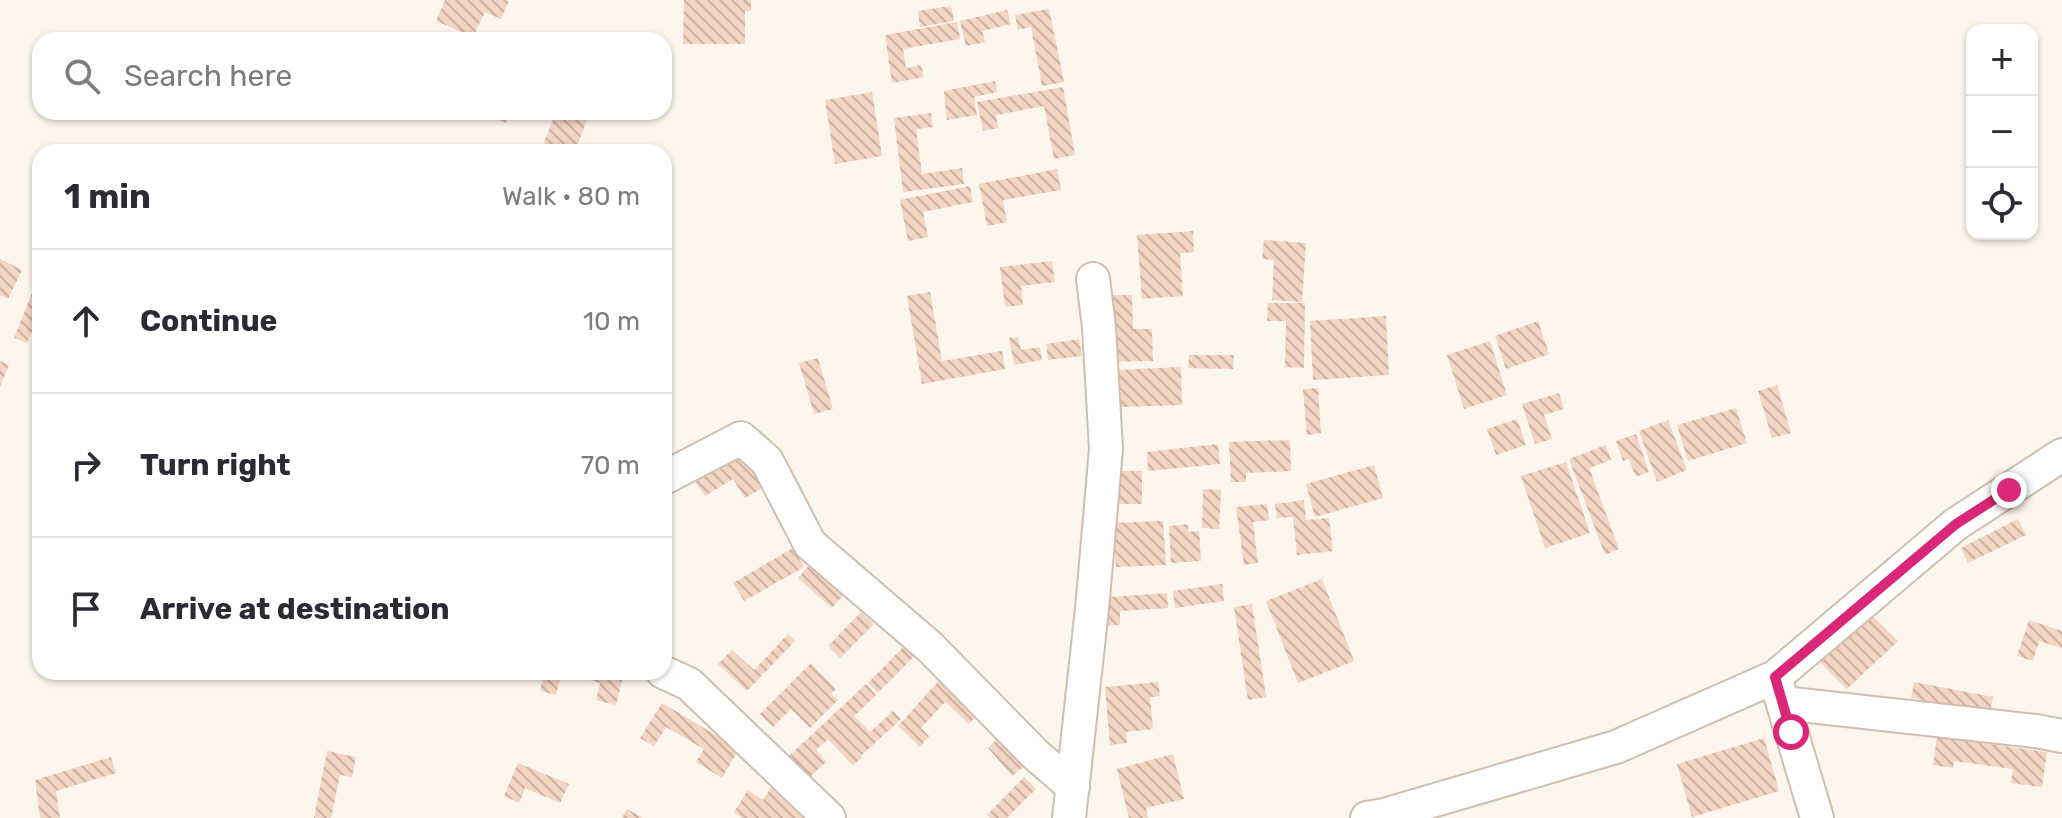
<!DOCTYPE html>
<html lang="en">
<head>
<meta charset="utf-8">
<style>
	body { margin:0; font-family:Rubik,sans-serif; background:#f2f2f3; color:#2b2b33 }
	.controls { position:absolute; right:24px; top:24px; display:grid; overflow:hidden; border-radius:16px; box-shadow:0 2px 6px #0004 }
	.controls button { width:72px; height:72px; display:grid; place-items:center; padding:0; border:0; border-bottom:2px solid #e1e1e2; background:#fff; color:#2b2b33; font:40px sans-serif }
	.stop { position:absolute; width:24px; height:24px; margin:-18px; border:6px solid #db2777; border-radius:50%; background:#fff }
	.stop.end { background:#db2777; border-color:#fff; box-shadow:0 2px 8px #0008 }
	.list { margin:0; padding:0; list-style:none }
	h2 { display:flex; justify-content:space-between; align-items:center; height:104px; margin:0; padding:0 32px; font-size:34px }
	h2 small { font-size:26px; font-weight:400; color:#7c7c81 }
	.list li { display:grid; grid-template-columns:52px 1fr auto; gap:24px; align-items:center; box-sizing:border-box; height:144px; padding:0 32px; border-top:2px solid #e1e1e2 }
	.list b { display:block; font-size:30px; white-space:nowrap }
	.list em { font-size:26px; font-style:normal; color:#7c7c81 }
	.icon { flex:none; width:44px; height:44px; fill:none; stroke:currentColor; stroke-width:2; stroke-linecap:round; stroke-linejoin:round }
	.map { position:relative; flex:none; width:2062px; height:818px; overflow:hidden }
	.search { position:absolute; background:#fff; box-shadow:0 2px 6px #0004; left:32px; top:32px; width:640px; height:88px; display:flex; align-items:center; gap:20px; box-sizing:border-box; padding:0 28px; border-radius:24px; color:#7c7c81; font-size:30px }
	.panel { position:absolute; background:#fff; box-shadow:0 2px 6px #0004; left:32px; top:144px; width:640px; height:536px; border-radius:24px }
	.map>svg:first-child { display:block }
</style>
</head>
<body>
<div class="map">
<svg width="2062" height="818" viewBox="0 0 2062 818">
	<defs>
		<pattern id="building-back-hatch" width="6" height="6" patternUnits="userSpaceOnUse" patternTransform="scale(2)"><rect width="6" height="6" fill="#f3d5c3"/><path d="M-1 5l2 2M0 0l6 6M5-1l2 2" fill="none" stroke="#cab0a1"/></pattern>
	</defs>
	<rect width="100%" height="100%" fill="#fdf6ec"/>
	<!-- building -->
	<g fill="url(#building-back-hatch)">
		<polygon points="445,0 507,0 509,1 501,19 485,12 473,37 436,21"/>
		<polygon points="684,0 751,0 751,11 745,11 745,44 683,44"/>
		<polygon points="951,6 954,21 920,27 918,11"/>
		<polygon points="1049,9 1064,82 1042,86 1031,27 1018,30 1015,15"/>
		<polygon points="1007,10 1011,24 982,31 985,42 966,46 960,21"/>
		<polygon points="957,22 960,39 903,49 906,68 921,65 924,77 892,83 885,35"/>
		<polygon points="995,81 997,92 974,97 977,115 947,120 944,91"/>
		<polygon points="1063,87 1075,155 1054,159 1044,106 996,115 998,128 983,131 977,102"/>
		<polygon points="872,92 882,156 835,164 825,100"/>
		<polygon points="476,112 510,112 506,123"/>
		<polygon points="556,112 590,112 575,152 540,152"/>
		<polygon points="931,113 933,127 916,129 922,174 962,168 964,184 903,192 894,118"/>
		<polygon points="1057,169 1061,190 1003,200 1007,222 987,226 979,184"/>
		<polygon points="970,186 973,202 923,212 928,237 908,241 900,200"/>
		<polygon points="1193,231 1194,252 1180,253 1183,296 1142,299 1137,235"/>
		<polygon points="1264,240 1306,243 1302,302 1272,300 1274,260 1262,259"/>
		<polygon points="0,259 22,270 8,299 0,295"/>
		<polygon points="1052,261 1055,282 1021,286 1023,305 1005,307 1000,267"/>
		<polygon points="40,273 40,312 27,343 14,338"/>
		<polygon points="930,292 942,361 1002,351 1005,369 922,384 907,296"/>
		<polygon points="1108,295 1132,295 1133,329 1152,329 1153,361 1110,362"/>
		<polygon points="1268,303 1305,303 1304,368 1285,367 1286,321 1267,321"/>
		<polygon points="1386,316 1389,375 1313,380 1310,321"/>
		<polygon points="1538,321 1549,354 1506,369 1495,336"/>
		<polygon points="1018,337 1021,350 1040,347 1042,360 1014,365 1009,338"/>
		<polygon points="1079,339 1082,356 1048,360 1046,344"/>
		<polygon points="1490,341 1507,395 1464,409 1447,355"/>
		<polygon points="1189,355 1234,355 1233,369 1188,368"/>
		<polygon points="818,358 833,409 814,414 799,363"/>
		<polygon points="0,361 9,365 0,386"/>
		<polygon points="1181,367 1182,405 1119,407 1118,370"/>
		<polygon points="1777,385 1791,433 1772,438 1758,391"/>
		<polygon points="1318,388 1321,433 1307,435 1303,389"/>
		<polygon points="1559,393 1564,409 1544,415 1552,439 1535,444 1522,404"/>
		<polygon points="1736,408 1747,443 1688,461 1677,425"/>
		<polygon points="1517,419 1526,445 1496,455 1487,429"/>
		<polygon points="1668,420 1687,470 1657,482 1639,431"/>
		<polygon points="1636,434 1649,472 1636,477 1629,459 1623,461 1616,441"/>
		<polygon points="1290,440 1291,471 1246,473 1246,482 1231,482 1229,442"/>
		<polygon points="1218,444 1220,464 1148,471 1147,452"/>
		<polygon points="1606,445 1611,460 1589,468 1619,549 1605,555 1569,459"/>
		<polygon points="741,450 764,487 745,498 733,479 705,496 694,480"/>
		<polygon points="1566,462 1590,533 1545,548 1521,476"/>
		<polygon points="1374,465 1383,498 1315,517 1306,484"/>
		<rect x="1117" y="471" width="25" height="33"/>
		<polygon points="1203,489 1221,490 1219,529 1202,528"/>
		<polygon points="1304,500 1306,520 1329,518 1333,551 1297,555 1293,517 1277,518 1275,504"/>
		<polygon points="1267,504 1269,520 1253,522 1258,563 1244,565 1236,507"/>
		<polygon points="2018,519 2026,535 1968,563 1961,548"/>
		<polygon points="1163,521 1166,565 1116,567 1113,523"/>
		<polygon points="1188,524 1188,532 1199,531 1201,561 1171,563 1169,526"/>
		<polygon points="793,548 804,567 744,601 733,583"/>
		<polygon points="810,564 845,593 832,608 798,578"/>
		<polygon points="1322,579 1354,661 1298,683 1266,601"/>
		<polygon points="1222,584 1224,601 1175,608 1173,591"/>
		<polygon points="1167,593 1168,608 1120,611 1120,625 1100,626 1098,598"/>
		<polygon points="1252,604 1266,697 1248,700 1234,607"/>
		<polygon points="1867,610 1898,641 1847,689 1816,658"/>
		<polygon points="861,612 874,624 840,658 828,646"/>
		<polygon points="2029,620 2062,631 2062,648 2039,641 2033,661 2017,656"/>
		<polygon points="788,634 795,641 747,691 718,664 732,650 754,670"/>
		<polygon points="911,639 921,649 878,693 868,683"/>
		<polygon points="811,663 836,689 831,694 838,700 810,728 791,709 773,727 760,714"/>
		<polygon points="544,672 562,672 556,695 540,691"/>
		<polygon points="564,672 624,672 616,705 596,700 600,683"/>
		<polygon points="944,675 982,710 969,724 945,702 921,728 929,736 920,747 898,726"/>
		<polygon points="1158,682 1160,696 1150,697 1153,729 1126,732 1127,743 1110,745 1105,687"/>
		<polygon points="1914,682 1993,697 1990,713 1911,698"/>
		<polygon points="866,684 876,695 854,716 870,732 893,711 901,719 862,755 855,749 862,757 853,766 828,739 816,750 826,762 808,779 788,757"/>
		<polygon points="662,703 739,749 722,778 696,762 704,749 666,727 654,746 640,738"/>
		<polygon points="1005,733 1029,762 1012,776 988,748"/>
		<polygon points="1937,737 2047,752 2042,787 2011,783 2013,769 1954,761 1953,768 1933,765"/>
		<polygon points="1764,738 1779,791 1692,817 1677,764"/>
		<polygon points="327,751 356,757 352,777 340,775 331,818 314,818"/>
		<polygon points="1173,754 1184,799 1146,808 1148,818 1129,818 1117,769"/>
		<polygon points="111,757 116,773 56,791 60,818 40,818 35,780"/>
		<polygon points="518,763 569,784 560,803 525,788 519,803 504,796"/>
		<polygon points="1024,777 1036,789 1007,818 990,818 987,815"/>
		<polygon points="774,783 811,818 742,818 734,812 748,790 763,800"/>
		<polygon points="627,809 643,818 622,818"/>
	</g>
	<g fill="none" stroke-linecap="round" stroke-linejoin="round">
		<!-- minor casing -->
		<g stroke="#d1beb0" stroke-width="36">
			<g id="minor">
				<polyline points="664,478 741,438 767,461 810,544 930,647 1035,754 1073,787"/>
				<polyline points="663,672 689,684 829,818"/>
				<polyline points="1777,684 1817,818"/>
				<polyline points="1783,703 2036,731 2062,736"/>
				<polyline points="1069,818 1092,609 1106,449 1099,327 1093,279"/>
				<polyline points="1367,818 1384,815 1616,747 1775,677 1956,524 2062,455"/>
			</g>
		</g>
		<!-- minor -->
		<use href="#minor" stroke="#fff" stroke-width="32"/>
	</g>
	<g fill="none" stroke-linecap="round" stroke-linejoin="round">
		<!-- route -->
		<polyline stroke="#db2777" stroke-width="10" points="1791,732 1775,677 1956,524 2009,490"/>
	</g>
</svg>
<div class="controls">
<button>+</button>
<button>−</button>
<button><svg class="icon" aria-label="locate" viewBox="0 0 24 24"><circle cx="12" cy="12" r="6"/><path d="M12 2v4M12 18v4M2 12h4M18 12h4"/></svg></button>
</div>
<div class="stop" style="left:1791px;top:732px"></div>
<div class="stop end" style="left:2009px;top:490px"></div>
<div class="search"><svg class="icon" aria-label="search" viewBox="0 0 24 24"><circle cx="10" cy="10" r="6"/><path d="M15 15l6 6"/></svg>Search here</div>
<section class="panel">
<h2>1 min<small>Walk · 80 m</small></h2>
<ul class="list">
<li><svg class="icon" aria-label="ahead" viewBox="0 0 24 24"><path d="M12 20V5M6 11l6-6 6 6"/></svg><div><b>Continue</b></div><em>10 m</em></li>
<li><svg class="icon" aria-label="right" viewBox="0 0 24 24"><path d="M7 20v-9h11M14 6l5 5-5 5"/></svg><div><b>Turn right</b></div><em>70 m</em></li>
<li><svg class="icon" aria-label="arrive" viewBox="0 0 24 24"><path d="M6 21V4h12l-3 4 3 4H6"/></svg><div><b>Arrive at destination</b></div></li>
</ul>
</section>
</div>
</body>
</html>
